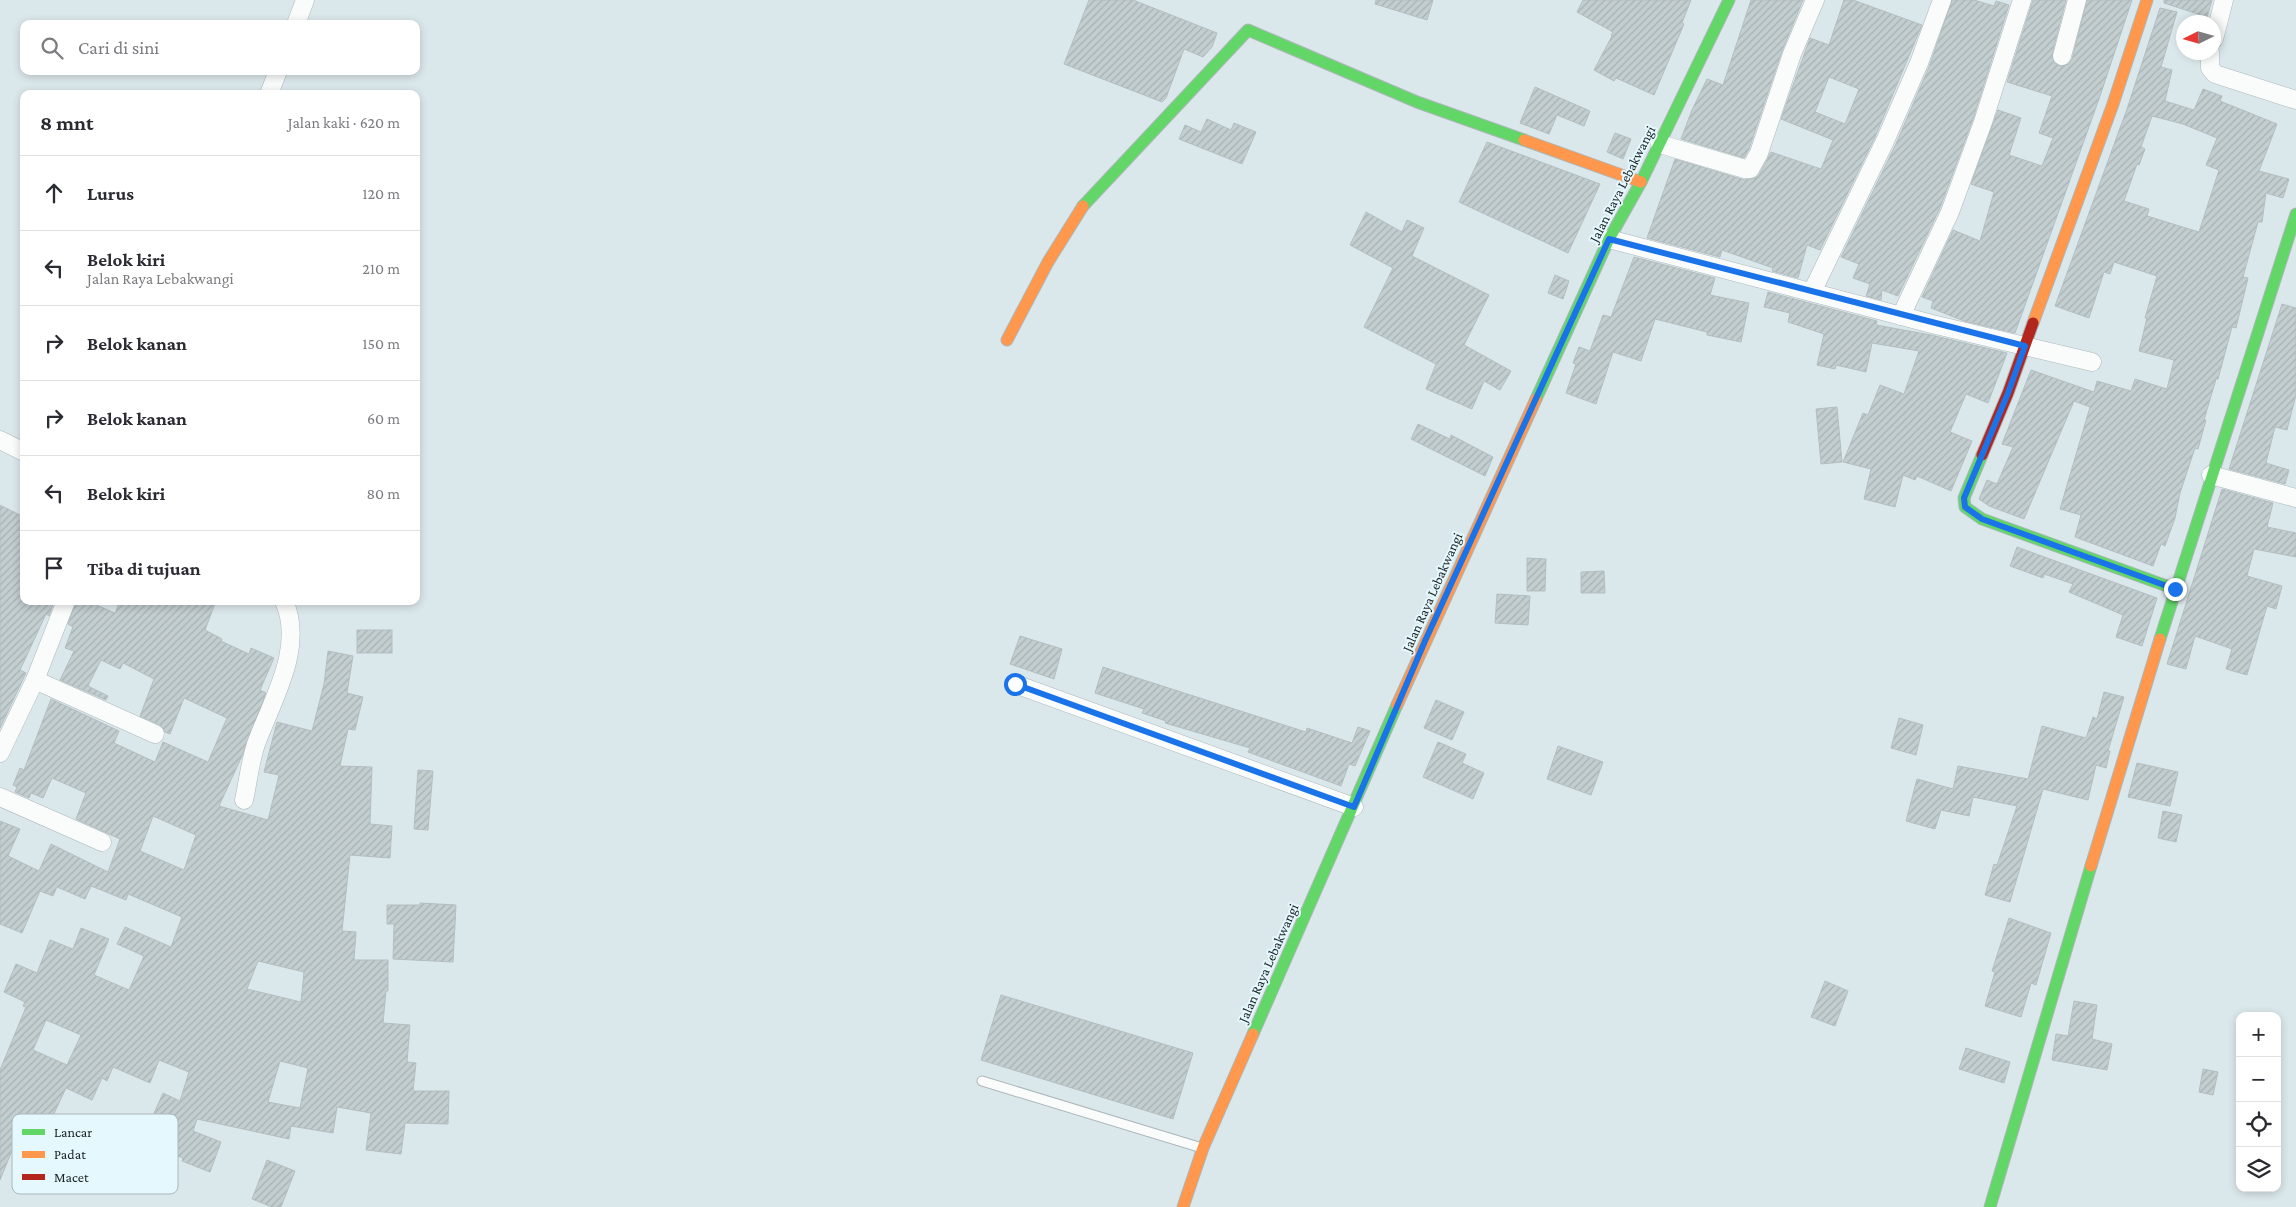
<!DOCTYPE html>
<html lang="id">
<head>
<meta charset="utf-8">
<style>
	body { margin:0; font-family:"Crimson Pro",serif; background:#f7f7f7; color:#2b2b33 }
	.controls { position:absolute; right:15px; bottom:15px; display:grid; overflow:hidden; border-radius:10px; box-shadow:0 2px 8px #0003 }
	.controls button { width:45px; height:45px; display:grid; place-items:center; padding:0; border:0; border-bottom:1px solid #e1e1e2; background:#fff; color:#2b2b33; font:25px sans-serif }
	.compass { position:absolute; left:2176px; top:15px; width:45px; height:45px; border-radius:50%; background:#fff; box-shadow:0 2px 8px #0003; rotate:265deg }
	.stop { position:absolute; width:15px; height:15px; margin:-11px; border:4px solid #1a73e8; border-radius:50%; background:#fff }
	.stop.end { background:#1a73e8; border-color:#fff; box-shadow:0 1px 5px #0008 }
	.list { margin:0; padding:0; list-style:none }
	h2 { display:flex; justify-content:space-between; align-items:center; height:65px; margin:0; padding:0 20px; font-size:21px }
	h2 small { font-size:16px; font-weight:400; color:#7c7c81 }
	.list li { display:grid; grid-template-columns:32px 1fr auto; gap:15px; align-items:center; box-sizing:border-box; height:75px; padding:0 20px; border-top:1px solid #e1e1e2 }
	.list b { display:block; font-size:19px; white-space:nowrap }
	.list p { margin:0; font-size:16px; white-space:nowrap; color:#7c7c81 }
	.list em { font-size:16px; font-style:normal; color:#7c7c81 }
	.icon { flex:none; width:28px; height:28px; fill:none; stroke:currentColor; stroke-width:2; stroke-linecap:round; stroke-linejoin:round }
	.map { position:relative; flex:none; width:2296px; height:1207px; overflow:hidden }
	.search { position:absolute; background:#fff; box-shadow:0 2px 8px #0003; left:20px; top:20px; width:400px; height:55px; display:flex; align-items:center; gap:12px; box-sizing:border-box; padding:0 18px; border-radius:10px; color:#7c7c81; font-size:19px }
	.panel { position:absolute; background:#fff; box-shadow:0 2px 8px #0003; left:20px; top:90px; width:400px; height:515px; border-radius:10px }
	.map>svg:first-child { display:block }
</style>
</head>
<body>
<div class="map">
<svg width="2296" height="1207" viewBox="0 0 2296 1207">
	<defs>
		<pattern id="building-hatch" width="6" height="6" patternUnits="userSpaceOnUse" patternTransform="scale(1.25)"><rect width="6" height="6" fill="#c3ced0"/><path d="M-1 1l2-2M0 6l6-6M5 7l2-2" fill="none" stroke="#a7b1b2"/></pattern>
	</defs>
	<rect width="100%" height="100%" fill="#dbe8eb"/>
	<!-- building -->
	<g fill="url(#building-hatch)" stroke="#b4bec1" fill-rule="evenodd">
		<polygon points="1089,0 1133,0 1217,33 1212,47 1203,57 1184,49 1166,98 1162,102 1064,64"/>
		<polygon points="1376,0 1433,0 1427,20 1375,4"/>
		<polygon points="1583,0 1691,0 1682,23 1684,24 1654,95 1616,78 1614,81 1594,70 1612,36 1611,35 1613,32 1577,12"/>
		<polygon points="1751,0 1803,0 1782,51 1749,149 1744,158 1681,139 1692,110 1707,79 1723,85"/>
		<path d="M1844 0H1853L1922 25 1875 137 1820 250 1807 245 1798 278 1772 271 1773 268 1722 250 1720 257 1647 238 1675 159 1745 180 1755 178 1759 175 1771 152 1821 169 1833 140 1781 119 1810 38 1829 45ZM1829 77 1859 89 1845 124 1815 112Z"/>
		<polygon points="1952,0 1974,0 1994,6 1996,1 2009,5 1973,119 1940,208 1898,296 1882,290 1881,300 1866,296 1870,284 1853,278 1859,264 1841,257 1895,146 1929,67"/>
		<polygon points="2033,0 2066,0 2052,54 2054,63 2060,66 2069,64 2072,59 2087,0 2132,0 2099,99 2015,333 1964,321 1931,308 1933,301 1922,297 1953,230 1980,241 1994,192 1971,184 1998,110 2021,118 2009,155 2042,166 2053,138 2039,133 2052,96 2007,82"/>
		<polygon points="2164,0 2212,0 2207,17 2164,3"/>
		<path d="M2160 8 2177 12 2161 67 2172 70 2165 101 2194 110 2203 89 2222 96 2220 101 2277 124 2259 171 2289 179 2283 198 2266 193 2262 222H2258L2243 277 2248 278 2236 328 2232 327 2218 379H2216L2204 420H2206L2198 449 2195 448 2180 493 2175 518 2165 546 2161 544 2153 566 2075 537 2081 515 2060 509 2090 407 2074 401 2024 519 1989 506 1979 499 1987 480 1997 484 2013 447 2002 444 2031 370 2094 392 2097 381 2131 391 2135 379 2167 389 2174 360 2139 351 2147 318H2145L2157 276 2114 262 2110 274 2104 272 2089 318 2055 306 2127 109ZM2152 116 2183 124 2217 138 2206 165 2219 170 2199 232 2147 216 2149 209 2124 201 2137 164 2139 165 2145 149 2141 147Z"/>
		<polygon points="1535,87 1590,111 1584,126 1557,115 1549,134 1520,123"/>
		<polygon points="1207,119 1231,130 1234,123 1256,132 1242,164 1179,139 1185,125 1201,132"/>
		<polygon points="1615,133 1631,139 1623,159 1607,152"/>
		<polygon points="1487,142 1600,184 1568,253 1459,202"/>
		<polygon points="1366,212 1402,232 1407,220 1424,228 1412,256 1489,295 1464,345 1511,371 1500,390 1484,381 1472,409 1426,389 1436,364 1364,327 1393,268 1350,245"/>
		<polygon points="1634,257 1715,278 1710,295 1749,303 1741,342 1707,335 1707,332 1655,319 1641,361 1613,352 1596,404 1566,393 1576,364 1573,363 1579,347 1590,351 1603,315 1611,317"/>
		<polygon points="1555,275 1569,281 1563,299 1548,293"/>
		<polygon points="1768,292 1877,321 1876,325 1931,335 2007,353 1988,403 1966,394 1950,432 1972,441 1951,491 1917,476 1915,480 1903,475 1895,507 1864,499 1871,469 1843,462 1863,413 1868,415 1880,385 1904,394 1919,351 1872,343 1866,372 1836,365 1835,369 1817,365 1824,334 1788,322 1790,313 1764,307"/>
		<polygon points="2282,304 2296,308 2296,395 2287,430 2275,427 2266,463 2289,470 2285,484 2229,469"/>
		<polygon points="1837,407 1842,462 1821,464 1816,409"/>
		<polygon points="1418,424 1450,439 1451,435 1493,457 1485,476 1411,439"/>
		<polygon points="2222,489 2273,503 2267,527 2296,533 2296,557 2254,549 2247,576 2282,586 2276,609 2267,606 2247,675 2226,669 2232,649 2195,636 2186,669 2167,664"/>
		<polygon points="0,505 24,517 24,601 54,601 49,616 46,614 20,670 26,673 0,728"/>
		<polygon points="2017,547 2157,598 2142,646 2116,637 2123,615 2069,592 2073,584 2044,574 2043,578 2010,566"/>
		<polygon points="1527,558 1546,559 1545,591 1527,591"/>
		<polygon points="1604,571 1605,593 1581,593 1581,572"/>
		<polygon points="1497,594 1530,596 1528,625 1495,623"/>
		<path d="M76 601H87L115 613 120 601H216L205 630 222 639 221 641 249 654 251 648 274 658 260 690 266 693 242 756 219 806 268 820 279 775 264 772 277 722 312 731 324 684 328 651 353 656 347 693 363 697 355 730 348 729 340 766 372 767 370 824 392 826 390 858 350 855 342 931 356 932 354 960H388V991H386L383 1023 410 1025 407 1062 416 1063 413 1091H449L448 1124 405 1123 401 1154 366 1150 371 1113 337 1107 333 1133 291 1126 289 1139 197 1119 193 1131 221 1142 210 1172 182 1161 183 1158 151 1146 141 1171 117 1162 111 1177 16 1141 0 1180V1070L26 1007 23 1006 25 1002 4 992 16 964 37 973 50 940 73 949 81 928 109 939 94 975 129 990 144 956 117 944 125 927 171 947 182 917 128 894 126 900 91 886 85 899 57 887 53 896 40 891 22 933 0 924V821L20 829 8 856 39 871 51 844 108 872 120 839 76 819 86 793 52 778 43 798 31 793 29 798 15 792 17 787 13 785 20 768 24 770 51 699 119 731 114 743 155 762 163 742 208 762 227 718 184 698 170 734 165 732 160 725 140 716 154 679 123 663 120 669 101 660 88 686 108 696 106 700 60 680 74 651 65 648 73 627 68 624ZM153 816 196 835 184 870 140 851ZM258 961 304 972 301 1002 247 989ZM46 1020 81 1035 67 1065 33 1050ZM159 1060 189 1072 180 1101 163 1093 147 1129 135 1124 132 1132 92 1116 84 1136 50 1122 66 1088 92 1100 102 1078 107 1081 113 1067 150 1083ZM280 1061 308 1068 300 1108 268 1102Z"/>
		<rect x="357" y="630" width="35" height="23"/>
		<polygon points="1020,636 1062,649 1054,679 1010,664"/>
		<polygon points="1103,667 1306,732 1307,728 1352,743 1358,727 1370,731 1355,766 1349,764 1341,786 1248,752 1250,748 1165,723 1166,721 1142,713 1144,709 1095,693"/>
		<polygon points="2104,692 2124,697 2108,751 2110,751 2106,768 2096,765 2088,800 2043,789 2010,902 1985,895 1994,864 1997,865 2017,806 1973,797 1969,816 1941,810 1935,829 1906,821 1917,779 1953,789 1958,766 2028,779 2042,726 2086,738 2093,717 2097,719"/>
		<polygon points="1436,700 1464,712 1452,740 1424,728"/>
		<polygon points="1899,718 1923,725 1916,755 1891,748"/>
		<polygon points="1438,742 1466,754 1462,763 1484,773 1473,799 1423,777"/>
		<polygon points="1558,746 1603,762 1591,795 1547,779"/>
		<polygon points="2137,763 2178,772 2170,806 2128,797"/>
		<polygon points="418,770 433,771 428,830 414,829"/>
		<polygon points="2163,811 2182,815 2176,842 2158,838"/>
		<polygon points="420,903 456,905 453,962 393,959 394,924 387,924 387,905 420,905"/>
		<polygon points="2009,918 2051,933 2036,985 2031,983 2021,1017 1985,1006 1995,972 1992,971"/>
		<polygon points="1825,981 1848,991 1835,1026 1811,1017"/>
		<polygon points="1001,995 1193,1053 1173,1119 981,1060"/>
		<polygon points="2074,1001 2097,1005 2092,1039 2112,1044 2107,1070 2052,1060 2056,1034 2068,1036"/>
		<polygon points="1966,1048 2010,1062 2004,1083 1959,1069"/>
		<polygon points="2203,1069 2218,1072 2213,1095 2199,1092"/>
		<polygon points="267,1160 295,1171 281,1207 272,1207 252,1199"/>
	</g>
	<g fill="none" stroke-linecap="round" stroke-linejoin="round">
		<!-- lane casing -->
		<g stroke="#adb7ba" stroke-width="11">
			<polyline id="lane" points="982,1081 1202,1148"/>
		</g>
		<!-- street casing -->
		<g stroke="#adb7ba" stroke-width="19">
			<g id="street">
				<polyline points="296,24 305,0"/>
				<polyline points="2214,39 2224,0"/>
				<polyline points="2210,52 2210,68 2215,74 2296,100"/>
				<polyline points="2062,56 2077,0"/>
				<polyline points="269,94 278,71"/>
				<polyline points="1660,144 1745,169 1750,169 1759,153 1792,54 1815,0"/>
				<polyline points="1609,239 1932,324 2092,362"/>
				<polyline points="1812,292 1885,141 1919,63 1942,0"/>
				<polyline points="1901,316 1950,212 1983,122 2022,0"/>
				<polyline points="0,440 24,452"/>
				<polyline points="2211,475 2296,498"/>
				<polyline points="35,680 155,734"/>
				<polyline points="1015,684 1354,807"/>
				<polyline points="0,753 35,680 66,601"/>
				<polyline points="0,797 102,842"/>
				<path d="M244 800C248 782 250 762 256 744 272 700 305 648 284 601"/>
			</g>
		</g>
		<!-- fast casing -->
		<g stroke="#adb7ba" stroke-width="13">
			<g id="fast">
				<polyline points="1083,206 1248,30 1417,102 1524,140"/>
				<polyline points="1536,399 1609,239 1641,182 1729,0"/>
				<polyline points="1982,455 1964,498 1965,507 1982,519 2175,589"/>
				<polyline points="2160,639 2296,214"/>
				<polyline points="1253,1034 1397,705"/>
				<polyline points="1990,1207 2091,866"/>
			</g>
		</g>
		<!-- slow casing -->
		<g stroke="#adb7ba" stroke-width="13">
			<g id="slow">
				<polyline points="1524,140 1641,182"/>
				<polyline points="2033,323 2113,104 2147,0"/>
				<polyline points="1007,340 1048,262 1083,206"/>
				<polyline points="1397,705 1536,399"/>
				<polyline points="2091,866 2160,639"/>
				<polyline points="1183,1207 1203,1148 1253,1034"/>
			</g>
		</g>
		<!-- jam casing -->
		<g stroke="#adb7ba" stroke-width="13">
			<polyline id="jam" points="1982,455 2008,393 2033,323"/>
		</g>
		<!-- lane -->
		<use href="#lane" stroke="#fafcfc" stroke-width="9"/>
		<!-- street -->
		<use href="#street" stroke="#fafcfc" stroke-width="18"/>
		<!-- fast -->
		<use href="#fast" stroke="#63d668" stroke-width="11"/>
		<!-- slow -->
		<use href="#slow" stroke="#ff974d" stroke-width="11"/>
		<!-- jam -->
		<use href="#jam" stroke="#b3261e" stroke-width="11"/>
	</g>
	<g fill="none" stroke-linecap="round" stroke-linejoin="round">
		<!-- route -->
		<polyline stroke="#1a73e8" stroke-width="6" points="1015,684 1354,807 1425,641 1609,239 2025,346 2008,393 1964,498 1965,507 1982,519 2175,589"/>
	</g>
	<g text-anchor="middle" stroke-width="4" stroke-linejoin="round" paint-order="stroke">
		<!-- street labels -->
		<g font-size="14" fill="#192224" stroke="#e5f8fd">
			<text transform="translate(1622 184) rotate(-63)" y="5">Jalan Raya Lebakwangi</text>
			<text transform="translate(1432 592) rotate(-66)" y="5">Jalan Raya Lebakwangi</text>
			<text transform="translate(1268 963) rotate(-66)" y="5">Jalan Raya Lebakwangi</text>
		</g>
	</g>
	<!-- legend -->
	<rect x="12" y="1114" width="166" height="80" rx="8" fill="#e5f8fd" stroke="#a8b8bc" stroke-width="1"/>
	<rect x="22" y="1129" width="23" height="6" fill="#63d668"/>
	<rect x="22" y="1151" width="23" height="7" fill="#ff974d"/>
	<rect x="22" y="1174" width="23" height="6" fill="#b3261e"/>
	<g font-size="14" fill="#192224">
		<text x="54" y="1137">Lancar</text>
		<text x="54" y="1159">Padat</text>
		<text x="54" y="1182">Macet</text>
	</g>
</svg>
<div class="controls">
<button>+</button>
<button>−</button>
<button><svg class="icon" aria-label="locate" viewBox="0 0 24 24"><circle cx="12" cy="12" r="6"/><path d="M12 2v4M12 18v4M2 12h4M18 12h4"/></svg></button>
<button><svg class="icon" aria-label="layers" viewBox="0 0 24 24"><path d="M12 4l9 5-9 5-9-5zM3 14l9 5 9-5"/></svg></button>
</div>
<svg class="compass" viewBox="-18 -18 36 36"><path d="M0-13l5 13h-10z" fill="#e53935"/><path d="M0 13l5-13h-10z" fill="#7c7c81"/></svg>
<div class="stop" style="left:1015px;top:684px"></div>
<div class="stop end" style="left:2175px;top:589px"></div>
<div class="search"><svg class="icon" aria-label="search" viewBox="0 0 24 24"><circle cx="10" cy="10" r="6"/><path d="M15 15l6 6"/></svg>Cari di sini</div>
<section class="panel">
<h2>8 mnt<small>Jalan kaki · 620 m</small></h2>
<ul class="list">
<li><svg class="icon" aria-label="ahead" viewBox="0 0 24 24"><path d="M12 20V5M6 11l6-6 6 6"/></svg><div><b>Lurus</b></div><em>120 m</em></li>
<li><svg class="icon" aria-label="left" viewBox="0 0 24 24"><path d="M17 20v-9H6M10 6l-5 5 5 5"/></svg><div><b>Belok kiri</b><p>Jalan Raya Lebakwangi</p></div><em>210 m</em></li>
<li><svg class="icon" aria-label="right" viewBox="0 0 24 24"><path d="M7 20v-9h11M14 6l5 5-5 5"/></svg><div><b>Belok kanan</b></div><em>150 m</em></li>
<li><svg class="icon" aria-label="right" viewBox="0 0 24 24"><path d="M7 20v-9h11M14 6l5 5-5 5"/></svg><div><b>Belok kanan</b></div><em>60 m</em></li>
<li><svg class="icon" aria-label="left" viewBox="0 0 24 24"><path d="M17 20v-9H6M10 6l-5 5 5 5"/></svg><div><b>Belok kiri</b></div><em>80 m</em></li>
<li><svg class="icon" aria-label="arrive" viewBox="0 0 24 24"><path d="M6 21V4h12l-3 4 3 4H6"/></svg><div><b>Tiba di tujuan</b></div></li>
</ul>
</section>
</div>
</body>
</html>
